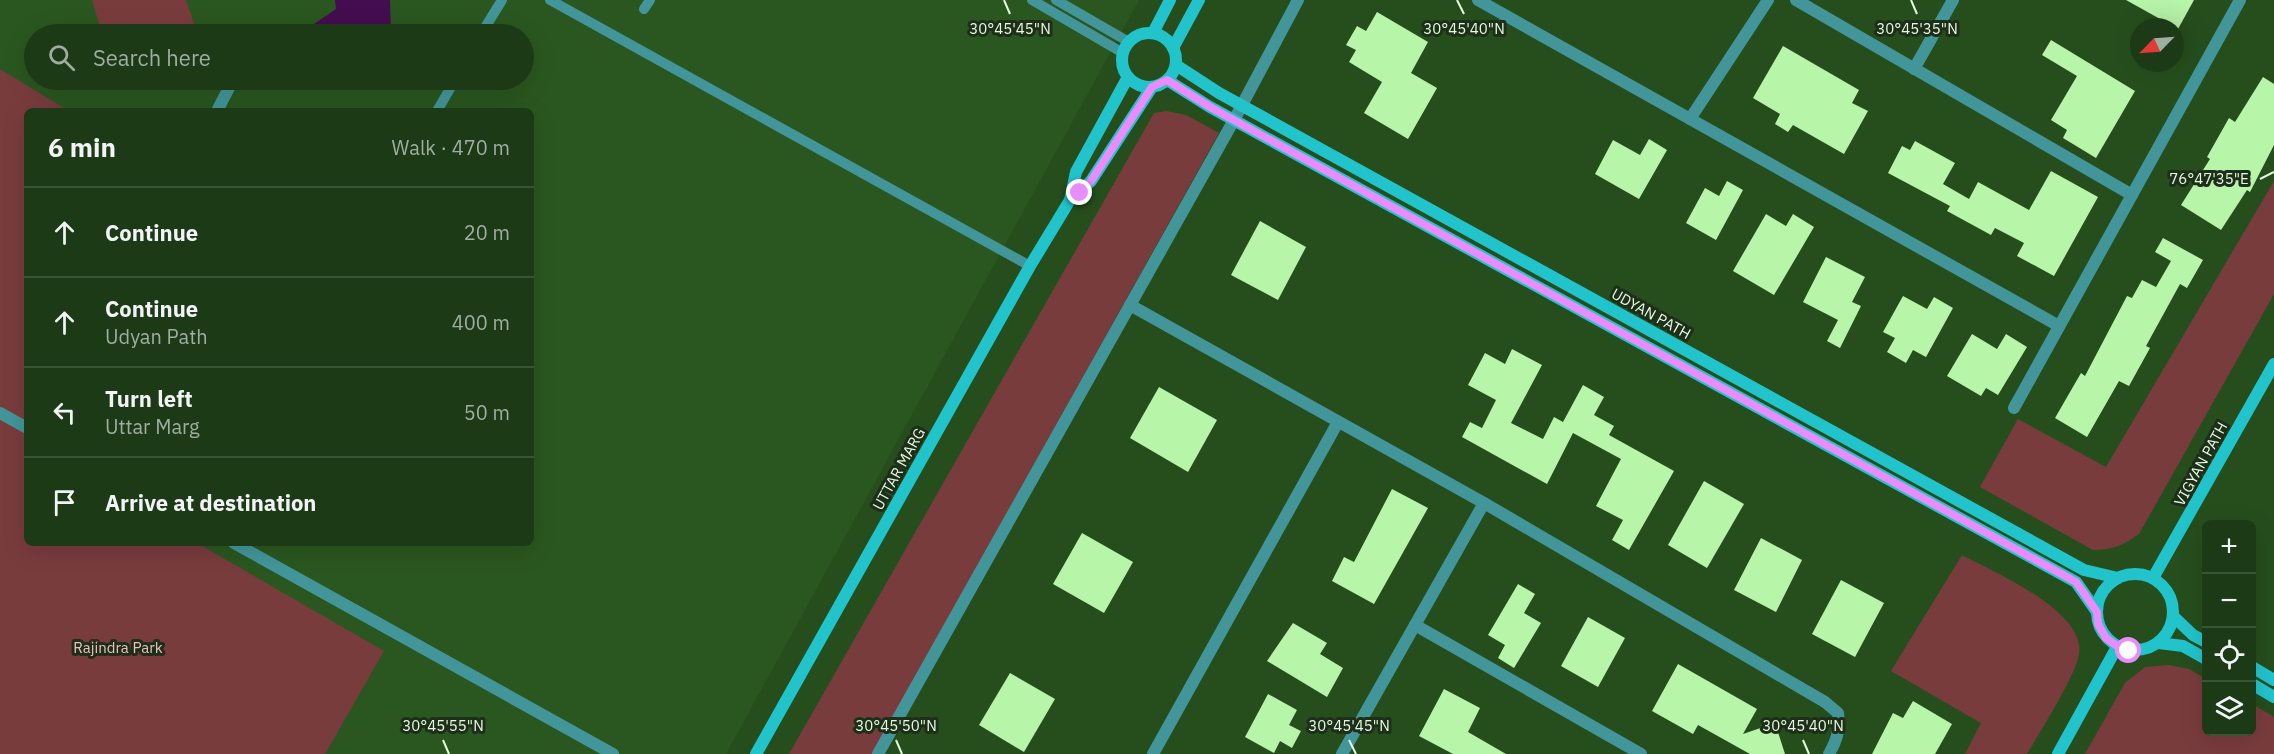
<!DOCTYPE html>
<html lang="en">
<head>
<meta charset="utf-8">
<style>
	body { margin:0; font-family:"IBM Plex Sans",sans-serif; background:#25411f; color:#f1f3f6 }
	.controls { position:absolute; right:18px; bottom:18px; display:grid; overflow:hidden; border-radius:9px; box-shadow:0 6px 24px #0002 }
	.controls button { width:54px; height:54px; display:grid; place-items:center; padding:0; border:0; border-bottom:2px solid #3a5435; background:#1c3a16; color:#f1f3f6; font:30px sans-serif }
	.compass { position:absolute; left:2130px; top:18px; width:54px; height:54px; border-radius:50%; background:#1c3a16; box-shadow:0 6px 24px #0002; rotate:245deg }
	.stop { position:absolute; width:18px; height:18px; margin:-14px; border:4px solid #e98dfe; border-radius:50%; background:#fff }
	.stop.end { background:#e98dfe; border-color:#fff; box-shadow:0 2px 6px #0008 }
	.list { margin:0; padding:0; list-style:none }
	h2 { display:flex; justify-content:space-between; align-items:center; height:78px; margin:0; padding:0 24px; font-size:26px }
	h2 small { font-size:20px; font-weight:400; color:#a0ada1 }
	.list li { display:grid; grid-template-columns:39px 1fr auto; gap:18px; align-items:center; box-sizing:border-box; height:90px; padding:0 24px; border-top:2px solid #3a5435 }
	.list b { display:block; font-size:22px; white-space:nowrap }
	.list p { margin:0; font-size:20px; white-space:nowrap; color:#a0ada1 }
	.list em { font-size:20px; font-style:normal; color:#a0ada1 }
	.icon { flex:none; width:33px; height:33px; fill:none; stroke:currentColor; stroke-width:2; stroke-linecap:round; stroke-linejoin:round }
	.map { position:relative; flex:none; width:2274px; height:754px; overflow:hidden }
	.search { position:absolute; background:#1c3a16; box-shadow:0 6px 24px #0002; left:24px; top:24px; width:510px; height:66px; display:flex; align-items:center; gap:15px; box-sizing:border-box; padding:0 21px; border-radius:33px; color:#a0ada1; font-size:22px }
	.panel { position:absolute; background:#1c3a16; box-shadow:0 6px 24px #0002; left:24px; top:108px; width:510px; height:438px; border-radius:9px }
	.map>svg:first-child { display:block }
</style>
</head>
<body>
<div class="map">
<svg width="2274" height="754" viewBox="0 0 2274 754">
	<rect width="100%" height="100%" fill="#264e1d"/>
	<!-- built -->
	<path fill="#2a571f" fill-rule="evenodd" d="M0 0H1139L726 754H0ZM34 34H524V80H34ZM27 111H531V543H27Z"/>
	<!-- green -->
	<g fill="#793c3d">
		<polygon points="92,0 186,0 195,26 146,34 102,34"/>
		<polygon points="0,69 69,111 27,111 27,543 197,543 384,651 325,754 0,754"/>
		<polygon points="1166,111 1186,115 1219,133 872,754 789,754 1154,113"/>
		<path d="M2274 181V294L2139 534C2123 545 2113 550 2093 550L1980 487 2018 419 2106 467Z"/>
		<path d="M1962 555C1993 572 2087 611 2079 655 2073 680 2041 730 2027 754H1965L1981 723 1891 671Z"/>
		<polygon points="2168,665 2189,669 2206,679 2206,732 2252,732 2252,704 2274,717 2274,754 2085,754 2125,683 2145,667"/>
	</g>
	<!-- water -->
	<polygon fill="#440d4f" points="335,0 390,0 391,34 320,34 314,24 336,9"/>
	<!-- building -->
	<g fill="#b7f5a9">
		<polygon points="2126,0 2194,0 2178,29"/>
		<polygon points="1377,12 1428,42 1411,73 1437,88 1408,139 1364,113 1382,82 1349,62 1356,50 1346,45 1357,26 1366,31"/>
		<polygon points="2051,40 2135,91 2096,158 2063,138 2067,130 2051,120 2077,76 2042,55"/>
		<polygon points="1783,46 1859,90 1852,103 1868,111 1844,154 1793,125 1788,132 1775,124 1780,114 1753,98"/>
		<polygon points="2263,77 2274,84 2274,145 2250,192 2247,190 2221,230 2181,205 2210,159 2207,157 2229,118 2235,122"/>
		<polygon points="1649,139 1667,150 1639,199 1595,174 1613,140 1640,155"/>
		<polygon points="1915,141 1955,163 1943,184 1969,199 1978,182 2029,210 2051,171 2098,197 2054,276 2017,256 2024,243 1995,228 1991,235 1947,211 1950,206 1888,173 1902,146 1910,150"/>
		<polygon points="1727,181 1743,190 1716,240 1686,223 1705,188 1719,196"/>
		<polygon points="1766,214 1786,226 1793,214 1814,227 1774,295 1733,271"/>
		<polygon points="1260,221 1306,247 1278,300 1231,275"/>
		<polygon points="2163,238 2203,260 2187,288 2180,284 2146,346 2150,348 2129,386 2119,381 2087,437 2055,418 2081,373 2085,376 2127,296 2132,298 2142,280 2156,287 2171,261 2155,252"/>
		<polygon points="1826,257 1865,277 1852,302 1861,306 1840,348 1827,341 1838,320 1803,302"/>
		<polygon points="1903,296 1927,309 1934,297 1953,308 1926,357 1913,350 1906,363 1887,352 1895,338 1883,332"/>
		<polygon points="1972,334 1997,349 2006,334 2027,347 1998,395 1986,388 1981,396 1947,376"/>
		<polygon points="1512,349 1542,365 1511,423 1543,439 1554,417 1563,422 1583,385 1604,397 1594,415 1614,426 1609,435 1674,471 1629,550 1612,540 1623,520 1596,506 1621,459 1573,433 1547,484 1462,437 1470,422 1482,428 1496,400 1468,385 1485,353 1505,364"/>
		<polygon points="1159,387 1217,420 1188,472 1130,438"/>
		<polygon points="1704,481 1744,504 1707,568 1668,545"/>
		<polygon points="1392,489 1428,508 1374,604 1332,581 1344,557 1354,562"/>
		<polygon points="1082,533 1133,562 1104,613 1053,584"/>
		<polygon points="1761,538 1802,560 1776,612 1734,590"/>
		<polygon points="1841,580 1884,603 1855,657 1812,634"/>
		<polygon points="1518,584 1535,594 1524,613 1541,623 1514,668 1498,658 1505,645 1488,635"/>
		<polygon points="1588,617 1625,638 1598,687 1561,666"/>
		<polygon points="1293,623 1327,643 1320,654 1343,668 1327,697 1267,661"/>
		<polygon points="1678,664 1757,709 1743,734 1775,723 1785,754 1750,754 1698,725 1693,734 1652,711"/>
		<polygon points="1010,673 1055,699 1024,752 979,725"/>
		<polygon points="1444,689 1480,708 1468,732 1506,754 1453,754 1419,736"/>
		<polygon points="1268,694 1297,710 1289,725 1301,731 1292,748 1280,741 1274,753 1245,737"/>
		<polygon points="1913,701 1952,724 1935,754 1872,754 1893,713 1903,718"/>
	</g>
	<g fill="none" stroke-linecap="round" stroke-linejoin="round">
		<!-- lane -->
		<g stroke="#42969a" stroke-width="10">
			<polyline points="550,0 1030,266"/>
			<polyline points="1032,0 1123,53"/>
			<polyline points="1056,0 1129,42"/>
			<polyline points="644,9 650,0"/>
			<polyline points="481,34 502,0"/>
			<polyline points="437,111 455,80"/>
		</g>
		<!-- street -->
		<g stroke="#42969a" stroke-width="12">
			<polyline points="1478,0 2059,326"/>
			<polyline points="1796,0 2132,195"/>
			<polyline points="1914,69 1953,0"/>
			<polyline points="217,111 231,84"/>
			<polyline points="1690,119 1768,0"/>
			<path d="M1130 305 1484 503 1825 702 1838 713C1840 730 1837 740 1829 754"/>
			<polyline points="2014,408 2240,0"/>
			<polyline points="0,413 27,428"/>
			<polyline points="234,543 613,754"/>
			<polyline points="1415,625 1641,754"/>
			<polyline points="878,754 1234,120 1298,0"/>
			<polyline points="1153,754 1338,422"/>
			<polyline points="1342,754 1484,503"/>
		</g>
		<!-- secondary -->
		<g stroke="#22c4cc" stroke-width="12">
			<polyline points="1153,33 1170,0"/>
			<circle cx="1149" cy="60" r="27"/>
			<polyline points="1173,48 1199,0"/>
			<polyline points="1176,65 1219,93 2084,570 2118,578"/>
			<polyline points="1167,80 1210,107 2076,582 2097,612"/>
			<polyline points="1070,200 1076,172 1128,77"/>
			<circle cx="2135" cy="612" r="38"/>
			<polyline points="2153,578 2274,364"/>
			<polyline points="2173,616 2193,635 2206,642"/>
			<polyline points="2159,643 2183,646 2206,659"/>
			<polyline points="2252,667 2274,680"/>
			<polyline points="2252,684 2274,697"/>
			<polyline points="756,754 1030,266 1070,200 1091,181 1152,87"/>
			<polyline points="2058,754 2117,647"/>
		</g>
	</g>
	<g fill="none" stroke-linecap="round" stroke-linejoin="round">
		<!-- route -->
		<polyline stroke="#e98dfe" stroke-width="8" points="1080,193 1091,181 1152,87 1167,80 1210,107 2076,582 2097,612 2098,624 2106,638 2117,646 2129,651"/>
	</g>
	<!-- ticks -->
	<path fill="none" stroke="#e4fbdf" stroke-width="2" d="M1004 0 1010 14M1457 0 1464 14M1911 0 1917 14M2260 179 2274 172M443 740 449 754M896 740 902 754M1349 740 1356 754M1803 740 1809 754"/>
	<g text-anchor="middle" stroke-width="6" stroke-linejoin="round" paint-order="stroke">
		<!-- street labels -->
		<g font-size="15" fill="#e4fbdf" stroke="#1d2e19">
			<text transform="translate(1651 314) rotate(29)" y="5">UDYAN PATH</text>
			<text transform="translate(2201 464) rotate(-61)" y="5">VIGYAN PATH</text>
			<text transform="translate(899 469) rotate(-61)" y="5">UTTAR MARG</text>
		</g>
		<!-- park labels -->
		<g font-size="15" fill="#f3bfbe" stroke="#1d2e19">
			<text x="118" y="653">Rajindra Park</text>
		</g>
	</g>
	<g font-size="15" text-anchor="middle" fill="#e4fbdf" stroke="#1d2e19" stroke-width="6" stroke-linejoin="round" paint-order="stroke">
		<text x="1010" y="34">30°45'45"N</text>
		<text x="1464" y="34">30°45'40"N</text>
		<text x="1917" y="34">30°45'35"N</text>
		<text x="2209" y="184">76°47'35"E</text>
		<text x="443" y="731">30°45'55"N</text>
		<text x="896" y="731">30°45'50"N</text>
		<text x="1349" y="731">30°45'45"N</text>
		<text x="1803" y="731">30°45'40"N</text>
	</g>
</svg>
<div class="controls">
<button>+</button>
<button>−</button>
<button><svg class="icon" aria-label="locate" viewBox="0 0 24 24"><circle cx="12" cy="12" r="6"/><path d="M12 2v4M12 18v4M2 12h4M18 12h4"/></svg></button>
<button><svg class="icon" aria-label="layers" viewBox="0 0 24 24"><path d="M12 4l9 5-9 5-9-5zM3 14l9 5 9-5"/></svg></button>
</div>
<svg class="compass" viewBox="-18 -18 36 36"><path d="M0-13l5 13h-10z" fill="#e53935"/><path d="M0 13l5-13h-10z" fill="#a0ada1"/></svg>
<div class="stop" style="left:2129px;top:651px"></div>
<div class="stop end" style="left:1080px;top:193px"></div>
<div class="search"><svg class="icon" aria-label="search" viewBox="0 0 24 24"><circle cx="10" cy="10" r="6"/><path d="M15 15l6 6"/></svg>Search here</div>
<section class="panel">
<h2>6 min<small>Walk · 470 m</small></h2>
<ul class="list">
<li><svg class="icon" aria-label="ahead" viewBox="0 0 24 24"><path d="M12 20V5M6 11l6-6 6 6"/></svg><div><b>Continue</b></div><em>20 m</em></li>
<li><svg class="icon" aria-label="ahead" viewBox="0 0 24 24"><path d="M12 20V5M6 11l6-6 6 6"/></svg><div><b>Continue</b><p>Udyan Path</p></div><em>400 m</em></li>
<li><svg class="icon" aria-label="left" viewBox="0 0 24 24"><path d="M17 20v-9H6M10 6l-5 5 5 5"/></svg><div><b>Turn left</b><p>Uttar Marg</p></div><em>50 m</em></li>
<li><svg class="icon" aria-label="arrive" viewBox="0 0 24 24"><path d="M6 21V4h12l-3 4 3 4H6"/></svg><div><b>Arrive at destination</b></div></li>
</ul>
</section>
</div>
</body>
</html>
